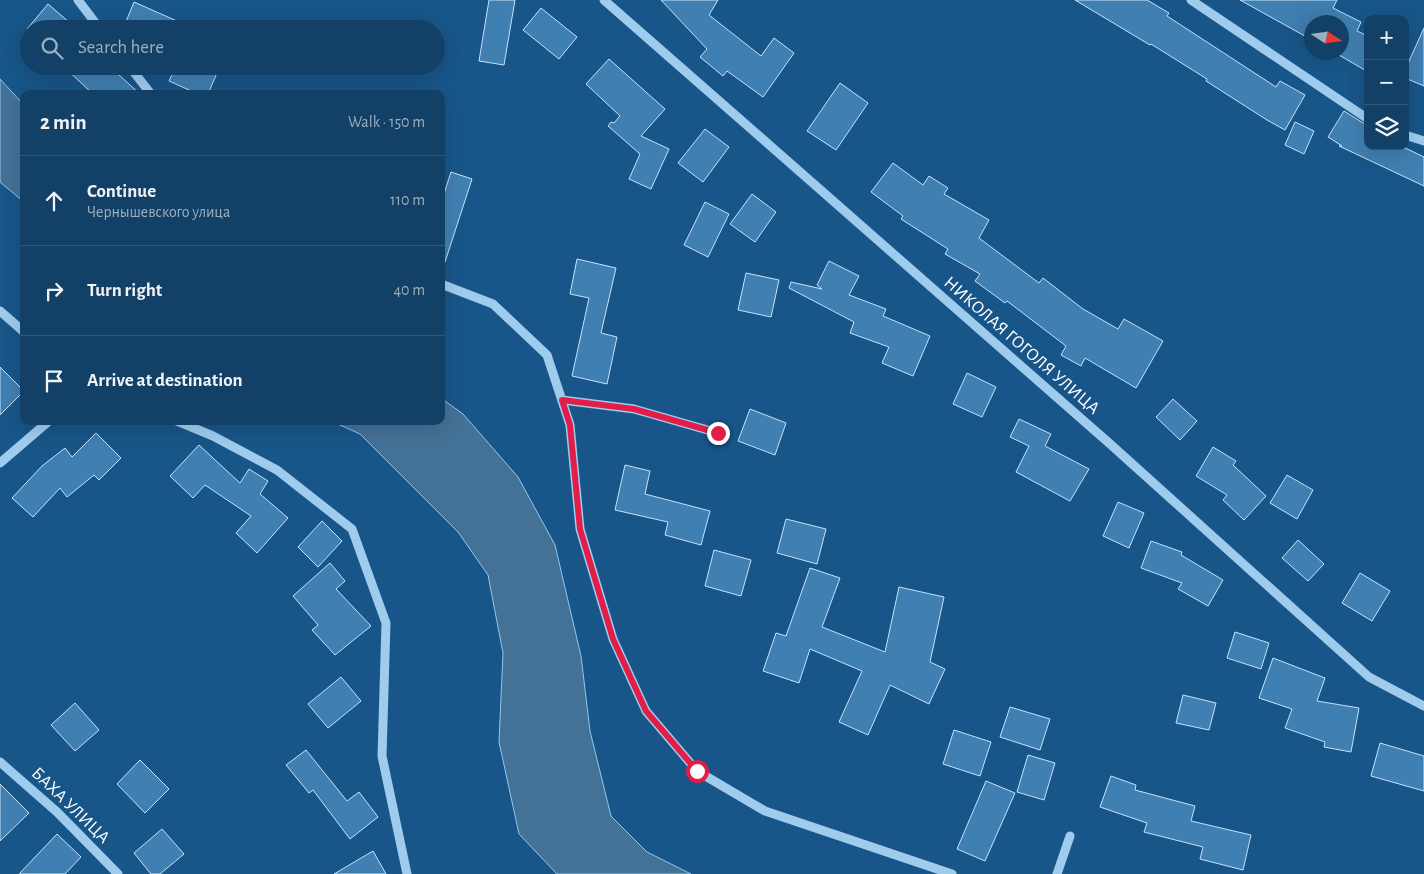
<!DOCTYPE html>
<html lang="en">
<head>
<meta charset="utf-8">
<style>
	body { margin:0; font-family:"Alegreya Sans",sans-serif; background:#1f4b6f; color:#f1f3f6 }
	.controls { position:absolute; right:15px; top:15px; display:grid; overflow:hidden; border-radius:10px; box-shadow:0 5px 20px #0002 }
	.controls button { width:45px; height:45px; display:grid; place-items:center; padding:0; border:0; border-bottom:1px solid #31597a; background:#124066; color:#f1f3f6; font:25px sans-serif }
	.compass { position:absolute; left:1304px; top:15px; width:45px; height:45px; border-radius:50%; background:#124066; box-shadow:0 5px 20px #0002; rotate:102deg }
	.stop { position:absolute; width:15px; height:15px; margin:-11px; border:4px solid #e11d48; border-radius:50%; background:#fff }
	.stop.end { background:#e11d48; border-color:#fff; box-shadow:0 1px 5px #0008 }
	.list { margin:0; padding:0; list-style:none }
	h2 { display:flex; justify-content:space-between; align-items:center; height:65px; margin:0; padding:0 20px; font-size:21px }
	h2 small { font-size:16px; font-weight:400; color:#9cafbf }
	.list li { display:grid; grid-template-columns:32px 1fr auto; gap:15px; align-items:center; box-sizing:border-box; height:90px; padding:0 20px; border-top:1px solid #31597a }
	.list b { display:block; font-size:19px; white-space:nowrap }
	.list p { margin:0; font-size:16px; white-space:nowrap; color:#9cafbf }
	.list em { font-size:16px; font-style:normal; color:#9cafbf }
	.icon { flex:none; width:28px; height:28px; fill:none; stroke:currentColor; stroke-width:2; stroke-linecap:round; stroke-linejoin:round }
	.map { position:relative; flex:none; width:1424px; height:874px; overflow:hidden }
	.search { position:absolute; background:#124066; box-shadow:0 5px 20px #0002; left:20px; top:20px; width:425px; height:55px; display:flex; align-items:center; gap:12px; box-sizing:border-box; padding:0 18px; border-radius:28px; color:#9cafbf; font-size:19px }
	.panel { position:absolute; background:#124066; box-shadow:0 5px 20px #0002; left:20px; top:90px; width:425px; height:335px; border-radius:10px }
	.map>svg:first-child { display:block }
</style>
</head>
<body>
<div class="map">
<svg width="1424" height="874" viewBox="0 0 1424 874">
	<rect width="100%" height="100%" fill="#185588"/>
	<!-- water -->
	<g fill="#447196" stroke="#91c8f0">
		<polygon points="0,79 24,105 24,202 0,182"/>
		<polygon points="441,398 463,414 518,477 555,545 581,656 590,731 611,816 647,852 691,874 557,874 519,834 499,742 503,653 488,575 458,532 360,434 331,421 441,421"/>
	</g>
	<!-- building -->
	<g fill="#407fb1" stroke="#c5e3fa">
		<polygon points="489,0 515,0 504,65 479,61"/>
		<polygon points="661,0 718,0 709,15 761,56 774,38 794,53 763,97 727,71 723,76 700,57 707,49"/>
		<polygon points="1075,0 1147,0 1169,13 1167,16 1276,87 1280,81 1305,95 1285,130 1267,120 1206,81 1207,79 1151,44 1150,45"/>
		<polygon points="1240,0 1337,0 1333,8 1361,22 1357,31 1368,36 1368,72 1334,52 1342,52 1342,22 1312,22 1312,40"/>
		<polygon points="134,2 195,29 123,29"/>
		<polygon points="48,4 77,29 27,29"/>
		<polygon points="541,8 577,37 559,59 523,30"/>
		<polygon points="1424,28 1424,86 1405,78 1405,70"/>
		<polygon points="609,59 665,109 641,136 669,149 651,189 629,179 640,154 608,126 611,122 614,123 620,116 586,84"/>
		<polygon points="63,66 109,66 140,94 93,94"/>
		<polygon points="176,66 220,66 208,94 198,94 169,81"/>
		<polygon points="840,83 868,103 836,150 807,131"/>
		<polygon points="1344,111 1368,126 1368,146 1401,146 1424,157 1424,186 1339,146 1342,146 1328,137"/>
		<polygon points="1295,122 1314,131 1304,154 1285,145"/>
		<polygon points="705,129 729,147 703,182 678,163"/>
		<polygon points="893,163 923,185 929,176 948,188 944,194 989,220 979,238 1039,283 1043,278 1083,309 1118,329 1124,319 1163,341 1136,388 1085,358 1081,366 1061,355 1066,346 1007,301 1005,303 975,281 980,274 945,254 948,249 901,219 903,216 871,192"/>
		<polygon points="451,172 472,179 445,262 441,261 441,203"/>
		<polygon points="752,194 776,212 755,242 730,224"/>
		<polygon points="705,202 729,214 708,257 684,245"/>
		<polygon points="577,259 616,268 601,333 617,337 607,384 572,376 589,298 570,294"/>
		<polygon points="829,261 859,276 849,295 886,309 883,316 930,336 913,376 882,363 889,347 850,333 854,322 789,288 791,282 822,289 817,285"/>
		<polygon points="746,273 779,280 771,317 738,310"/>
		<polygon points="0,367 24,391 0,415"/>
		<polygon points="967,373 996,387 982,417 953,404"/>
		<polygon points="1173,399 1197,421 1180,440 1156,417"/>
		<polygon points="750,409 786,423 775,455 738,441"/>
		<polygon points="1019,419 1051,434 1045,446 1089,469 1070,501 1016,472 1029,446 1010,437"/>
		<polygon points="96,433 121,458 99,480 94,475 67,497 60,488 33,517 12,498 42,466 65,448 72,457"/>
		<polygon points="199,445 240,483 249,469 268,481 260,494 288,518 257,553 236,533 251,516 205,485 193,498 170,476"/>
		<polygon points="1213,447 1236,461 1233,465 1266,496 1244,520 1223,500 1227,495 1196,476"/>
		<polygon points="625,465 650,471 645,494 710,511 701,545 665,535 668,522 615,510"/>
		<polygon points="1287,475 1313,490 1297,519 1270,503"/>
		<polygon points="1118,502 1144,513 1129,548 1103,536"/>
		<polygon points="786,519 826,529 817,564 777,553"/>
		<polygon points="322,521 342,541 318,567 298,547"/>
		<polygon points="1298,540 1324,564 1308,581 1282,558"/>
		<polygon points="1151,541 1182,552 1181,555 1223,580 1208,606 1178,589 1182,583 1141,568"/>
		<polygon points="714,550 751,560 741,596 705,586"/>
		<polygon points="330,563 345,581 336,589 371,626 335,655 312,630 318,625 293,596"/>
		<polygon points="810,568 840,578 822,627 885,652 899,587 944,597 930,662 945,669 929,704 890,685 868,735 839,722 862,671 810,649 799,683 763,671 776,633 786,636"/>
		<polygon points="1360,573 1390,591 1372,621 1342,603"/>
		<polygon points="1235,632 1269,643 1261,669 1227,658"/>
		<polygon points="1273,658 1325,678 1317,701 1359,708 1351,752 1324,747 1325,742 1285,728 1292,709 1259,698"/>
		<polygon points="341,677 361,701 328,728 308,704"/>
		<polygon points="1183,695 1216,703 1209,730 1176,723"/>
		<polygon points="75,703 99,730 75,751 51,725"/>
		<polygon points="1010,707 1050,719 1040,750 1000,737"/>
		<polygon points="954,730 991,742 980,776 943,764"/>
		<polygon points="1380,743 1424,756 1424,791 1371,776"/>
		<polygon points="306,750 347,801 359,792 378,817 350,839 313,790 309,793 286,765"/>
		<polygon points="1028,755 1055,763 1044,800 1017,792"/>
		<polygon points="140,760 169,789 145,813 117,784"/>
		<polygon points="1111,776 1136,785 1135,790 1195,806 1191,821 1251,835 1243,870 1200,859 1203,847 1144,832 1147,823 1100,807"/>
		<polygon points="986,781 1015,793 985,861 957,849"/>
		<polygon points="0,784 29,813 0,841"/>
		<polygon points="162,829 184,854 160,874 151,874 134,853"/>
		<polygon points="57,834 81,857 65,874 19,874"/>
		<polygon points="373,851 386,874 334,874"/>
	</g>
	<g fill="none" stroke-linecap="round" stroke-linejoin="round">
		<!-- minor -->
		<g stroke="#9fcbed" stroke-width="9">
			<polyline points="78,0 100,29"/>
			<polyline points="604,0 1109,443 1369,677 1424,706"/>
			<polyline points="1191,0 1368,119"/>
			<polyline points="129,66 151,94"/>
			<polyline points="1405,135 1424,141"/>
			<polyline points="441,284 493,304 547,355 570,425 580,529 613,639 646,711 697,771 765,811 952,874"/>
			<polyline points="0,311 24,332"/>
			<polyline points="562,400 634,409 718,433"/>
			<polyline points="177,421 213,436 277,470 352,529 386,623 382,756 407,874"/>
			<polyline points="0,463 49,421"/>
			<polyline points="0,762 57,812 118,874"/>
			<polyline points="1057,874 1070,836"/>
		</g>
	</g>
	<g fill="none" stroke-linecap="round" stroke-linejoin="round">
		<!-- route -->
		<polyline stroke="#e11d48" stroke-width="6" points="697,771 646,711 613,639 580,529 570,425 562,400 634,409 718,433"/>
	</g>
	<g text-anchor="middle" stroke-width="5" stroke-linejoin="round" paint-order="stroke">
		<!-- street labels -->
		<g font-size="18" fill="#fff" stroke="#185588">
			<text transform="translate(1022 345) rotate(41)" y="6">НИКОЛАЯ ГОГОЛЯ УЛИЦА</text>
			<text transform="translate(71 805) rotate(44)" y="6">БАХА УЛИЦА</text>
		</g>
	</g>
</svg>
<div class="controls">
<button>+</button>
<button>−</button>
<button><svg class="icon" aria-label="layers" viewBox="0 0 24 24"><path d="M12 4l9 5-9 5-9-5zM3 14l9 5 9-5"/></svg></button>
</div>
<svg class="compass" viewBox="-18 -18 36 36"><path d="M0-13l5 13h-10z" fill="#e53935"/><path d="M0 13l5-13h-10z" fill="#9cafbf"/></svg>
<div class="stop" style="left:697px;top:771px"></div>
<div class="stop end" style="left:718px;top:433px"></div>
<div class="search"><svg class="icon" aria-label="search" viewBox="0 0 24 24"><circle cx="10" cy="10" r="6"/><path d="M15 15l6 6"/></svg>Search here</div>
<section class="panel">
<h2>2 min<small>Walk · 150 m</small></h2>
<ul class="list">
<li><svg class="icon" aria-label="ahead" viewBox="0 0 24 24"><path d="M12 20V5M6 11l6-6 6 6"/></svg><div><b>Continue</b><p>Чернышевского улица</p></div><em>110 m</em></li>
<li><svg class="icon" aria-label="right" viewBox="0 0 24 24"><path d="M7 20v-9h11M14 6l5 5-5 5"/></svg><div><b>Turn right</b></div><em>40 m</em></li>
<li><svg class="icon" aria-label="arrive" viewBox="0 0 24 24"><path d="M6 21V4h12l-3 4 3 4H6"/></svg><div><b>Arrive at destination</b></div></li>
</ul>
</section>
</div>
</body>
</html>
